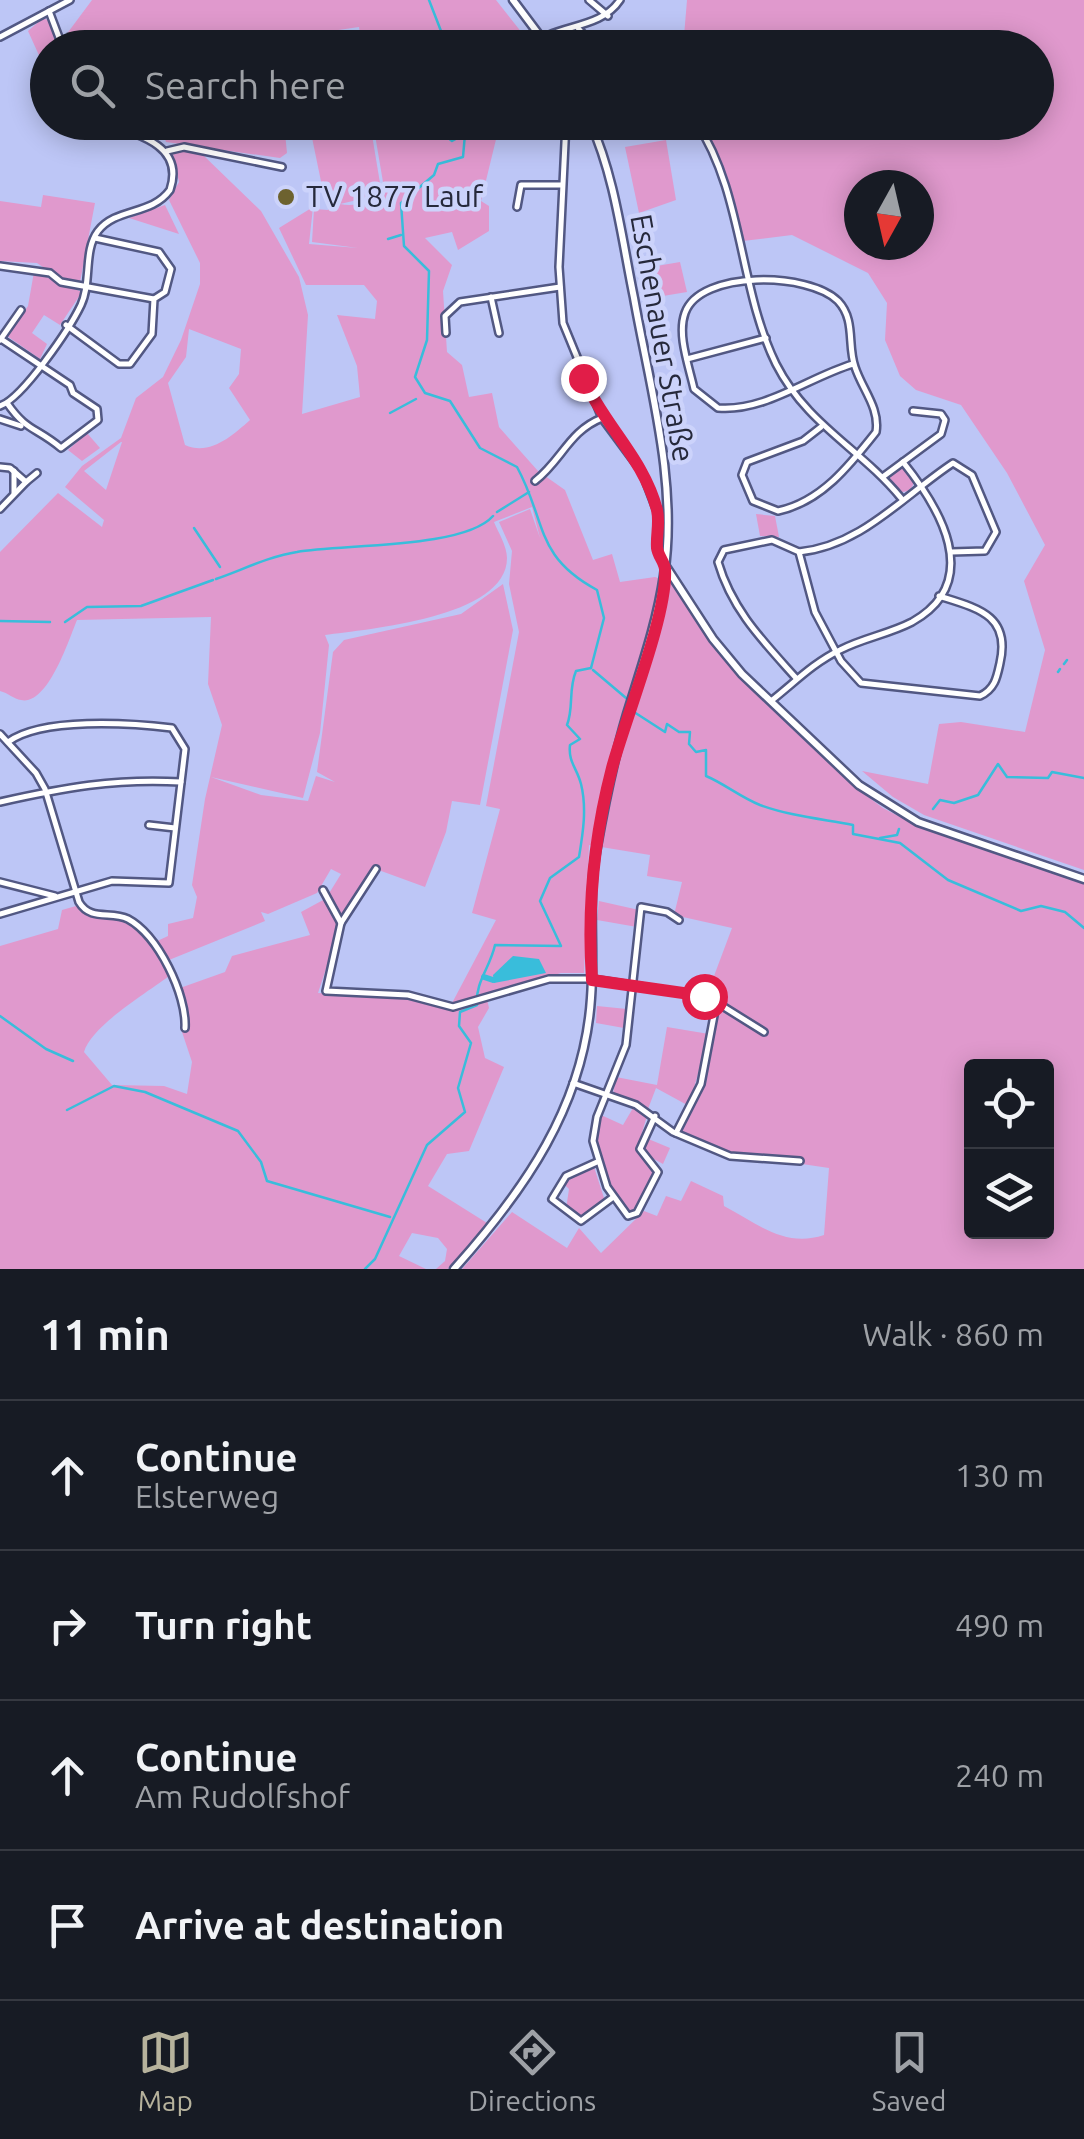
<!DOCTYPE html>
<html lang="en">
<head>
<meta charset="utf-8">
<style>
	body { margin:0; font-family:Ubuntu,sans-serif; background:#242831; color:#f1f3f6 }
	.controls { position:absolute; right:30px; bottom:30px; display:grid; overflow:hidden; border-radius:10px; box-shadow:0 5px 25px #0003 }
	.controls button { width:90px; height:90px; display:grid; place-items:center; padding:0; border:0; border-bottom:2px solid #363941; background:#171b24; color:#f1f3f6; font:50px sans-serif }
	.compass { position:absolute; left:844px; top:170px; width:90px; height:90px; border-radius:50%; background:#171b24; box-shadow:0 5px 25px #0003; rotate:188deg }
	.stop { position:absolute; width:30px; height:30px; margin:-22px; border:8px solid #e11d48; border-radius:50%; background:#fff }
	.stop.end { background:#e11d48; border-color:#fff; box-shadow:0 2px 10px #0008 }
	.list { margin:0; padding:0; list-style:none }
	h2 { display:flex; justify-content:space-between; align-items:center; height:130px; margin:0; padding:0 40px; font-size:42px }
	h2 small { font-size:32px; font-weight:400; color:#9ea1a6 }
	.list li { display:grid; grid-template-columns:65px 1fr auto; gap:30px; align-items:center; box-sizing:border-box; height:150px; padding:0 40px; border-top:2px solid #363941 }
	.list b { display:block; font-size:38px; white-space:nowrap }
	.list p { margin:0; font-size:32px; white-space:nowrap; color:#9ea1a6 }
	.list em { font-size:32px; font-style:normal; color:#9ea1a6 }
	.icon { flex:none; width:55px; height:55px; fill:none; stroke:currentColor; stroke-width:2; stroke-linecap:round; stroke-linejoin:round }
	.map { position:relative; flex:none; width:1084px; height:1269px; overflow:hidden }
	.search { position:absolute; background:#171b24; box-shadow:0 5px 25px #0003; left:30px; right:30px; top:30px; height:110px; display:flex; align-items:center; gap:25px; box-sizing:border-box; padding:0 35px; border-radius:55px; color:#9ea1a6; font-size:38px }
	.sheet { height:730px; background:#171b24 }
	nav { display:flex; justify-content:space-around; align-items:center; box-sizing:border-box; height:140px; border-top:2px solid #363941; background:#171b24; font-size:28px; color:#9ea1a6 }
	nav a { display:grid; justify-items:center; gap:5px }
	nav .on { color:#b6b29c }
	.map>svg:first-child { display:block }
</style>
</head>
<body>
<div class="map">
<svg width="1084" height="1269" viewBox="0 0 1084 1269">
	<rect width="100%" height="100%" fill="#bdc6f6"/>
	<!-- green -->
	<g fill="#e099cd" fill-rule="evenodd">
		<polygon points="92,0 496,0 526,38 513,42 512,47 362,47 359,27 311,34 310,47 151,47 148,35 93,43 92,47 68,47 66,35"/>
		<path d="M687 0H1084V870L924 815 893 797 862 771 928 784 939 724 961 722 1025 732 1045 650 1024 581 1045 545 1007 473 961 405 916 390 900 376 885 340 887 303 868 273 792 235 743 241 701 123 1036 122V48H683ZM859 185H919V245H859Z"/>
		<polygon points="43,18 50,21 56,47 48,48 47,73 28,31"/>
		<polygon points="160,123 284,123 287,153 280,158 166,142"/>
		<path d="M309 123H370L380 183 370 197 340 204C358 208 370 200 384 188L373 123H500L481 201 489 206V231L458 250 452 232 425 238 452 265 443 291 447 352 462 365 469 397 492 393 499 427 538 471 565 490 593 560 612 554 620 582 655 577 675 584 712 645 763 701 851 784 883 808 921 828 986 846 1084 884V1269H462L512 1212 567 1248 579 1228 601 1253 644 1211 657 1216 666 1196 681 1201 691 1181 723 1196 724 1206C758 1224 785 1248 824 1235L829 1168 802 1164 800 1160 733 1155 681 1134 706 1083 719 1010 767 1033 768 1030 708 992 732 928 674 915 682 882 647 876 650 855 589 845 584 973H561L451 1005 496 920 472 913 500 809 486 806 519 632 509 584 512 551 499 522 530 509 540 538 532 507 494 522C498 532 507 546 507 558 507 618 367 629 325 635L329 645 320 733 303 798 211 777 261 795 308 801 316 776 335 782 317 772 333 652 344 640 461 614 503 584 513 630 480 805 452 801 446 832 425 887 373 868 341 919 328 895 341 874 331 869 317 893 268 914 261 912 265 921 169 960 153 943 168 936V924L193 918 197 897 192 885 205 799 222 725 208 684 211 617 77 620C69 639 48 706 21 700 14 699 8 693 0 691V552L58 493 102 527 104 520 65 487 82 466 121 438 136 398 163 377 181 340 200 284V263L169 200 179 182 173 154 176 151 202 154 261 211 299 277 308 315 302 414 360 397 357 366 337 315 375 319 377 301 364 285H306L279 228 313 207 309 244 358 248 312 242 314 209 328 210 331 202 338 203 324 196ZM189 329 241 349 239 374 229 388 250 420C232 436 210 456 185 445L168 383 186 357ZM121 442H122L106 490 84 471ZM972 1066H1046V1232H972Z"/>
		<polygon points="666,140 676,200 639,213 625,147"/>
		<polygon points="43,195 95,203 80,282 62,280 37,263 0,261 0,201 41,207"/>
		<polygon points="165,205 179,234 129,218"/>
		<polygon points="680,262 687,292 651,298 645,268"/>
		<polygon points="34,272 82,292 60,325 44,315 32,333 47,344 40,359 7,336 28,306"/>
		<polygon points="87,433 100,448 82,461 68,450"/>
		<circle cx="902" cy="480" r="12"/>
		<polygon points="756,514 775,516 779,537 760,536"/>
		<path d="M325 899 340 926 318 993 408 997 451 1009 487 999 489 1008 478 1027 485 1058 504 1067 469 1151 447 1154 428 1186 487 1223 448 1269H436L445 1261 447 1249 438 1238 412 1233 399 1256 426 1269H0V946L58 929 62 910 76 906C89 922 104 915 121 920 140 926 161 958 172 974 148 992 91 1026 84 1052L112 1085 164 1086 187 1094 192 1062 182 1032 186 1021 180 988 225 972 232 956 310 935 301 912Z"/>
		<polygon points="599,901 639,910 637,927 597,920"/>
		<polygon points="597,1006 627,1009 624,1028 596,1023"/>
		<polygon points="667,1027 709,1034 689,1106 656,1088 648,1109 613,1095 616,1077 657,1085"/>
		<path d="M633 1108 647 1116 637 1149 654 1171 636 1208 628 1213C607 1184 589 1152 601 1115L623 1125Z"/>
		<polygon points="646,1138 670,1148 663,1164 643,1153"/>
		<polygon points="594,1167 604,1198 584,1216 575,1218 566,1209 569,1189 563,1183"/>
	</g>
	<!-- water -->
	<polygon fill="#39bddb" points="513,956 539,959 546,973 494,983 493,975"/>
	<g fill="none" stroke-linecap="round" stroke-linejoin="round">
		<!-- stream -->
		<g stroke="#39bddb" stroke-width="2.5">
			<polyline points="429,0 441,31 435,37 440,48"/>
			<polyline points="440,48 445,43 446,48"/>
			<path d="M448 122 447 137 452 141 465 134 463 157 438 164 434 175 401 203 404 246 429 271 427 340 415 377 425 393 450 401 480 448 517 467C547 522 534 556 597 590L604 618 591 668"/>
			<polyline points="388,239 401,235"/>
			<polyline points="390,413 416,399"/>
			<polyline points="497,512 529,492"/>
			<polyline points="194,528 220,567"/>
			<path d="M216 579C242 570 270 556 297 552 341 544 464 549 493 516"/>
			<polyline points="0,621 50,622"/>
			<polyline points="65,622 87,607 141,606 213,580"/>
			<polyline points="1064,664 1067,660"/>
			<polyline points="593,670 626,698"/>
			<polyline points="1058,672 1060,669"/>
			<path d="M634 712 665 732 667 724 679 732H690L689 744 696 752 706 750V776C725 784 740 797 760 805 790 816 822 819 853 825V834L900 843 948 880 1021 911 1041 906 1065 912 1084 928"/>
			<polyline points="933,809 940,800 954,803 978,795 998,764 1007,777 1048,778 1052,772 1084,778"/>
			<polyline points="880,838 897,835 899,829"/>
			<polyline points="0,1016 46,1049 73,1061"/>
			<polyline points="67,1110 114,1086 145,1092 238,1131 261,1162 267,1181 390,1217"/>
			<path d="M365 1269 375 1259 427 1145 465 1112 458 1088 471 1043 459 1026 460 1012 477 1005C475 982 490 968 495 945L561 946 540 901 550 878 579 857C583 833 587 808 581 784 577 768 568 762 570 745L580 739 567 725C574 707 568 690 576 671L591 668"/>
		</g>
		<!-- canal -->
		<polyline stroke="#39bddb" stroke-width="6" points="484,977 493,980"/>
		<!-- minor casing -->
		<g stroke="#525883" stroke-width="10">
			<g id="minor">
				<polyline points="589,0 608,16"/>
				<polyline points="49,11 63,48"/>
				<polyline points="578,28 595,48"/>
				<polyline points="0,37 70,0"/>
				<path d="M532 48C550 23 599 32 620 0"/>
				<polyline points="566,122 559,267 563,323 602,418 642,472 658,514 657,548 665,565"/>
				<path d="M696 122C743 192 739 289 776 364 807 425 860 448 901 498"/>
				<polyline points="167,151 184,147 282,167"/>
				<polyline points="517,207 521,185 561,185"/>
				<polyline points="0,266 50,273 61,282 154,299"/>
				<polyline points="491,297 499,333"/>
				<polyline points="66,325 119,364 130,364 152,334 154,299 165,292 171,269 159,252 95,238"/>
				<polyline points="446,333 445,316 460,302 560,287"/>
				<path d="M1 339 70 385 73 393 97 409 98 420 61 448C36 427 27 432 7 403"/>
				<polyline points="0,340 21,310"/>
				<polyline points="687,359 766,338"/>
				<path d="M0 406C23 398 70 328 81 305 92 282 83 251 98 231 117 207 151 216 170 190 186 143 133 133 99 122"/>
				<polyline points="0,419 21,426"/>
				<path d="M821 427 803 441 747 462 742 475 753 501 778 511C821 502 850 465 876 432 880 408 862 389 855 367 847 345 856 320 838 301 809 272 700 270 685 313 677 335 689 366 694 389L718 408C765 412 809 377 853 364"/>
				<polyline points="0,467 10,468 26,482 0,509"/>
				<polyline points="14,471 14,493"/>
				<polyline points="884,476 941,434 945,420 941,414 913,411"/>
				<path d="M535 481C562 460 569 431 602 418"/>
				<polyline points="26,482 37,473"/>
				<path d="M799 552C861 546 903 496 953 463L972 475 996 532 985 551 951 552"/>
				<path d="M796 678C763 641 732 610 718 562L724 550 772 540 799 552 815 612 841 661 861 683 980 696C995 689 997 677 1000 663 1011 615 977 608 939 596"/>
				<path d="M771 701C794 683 813 663 840 650 863 638 889 634 912 622 985 581 939 507 903 462"/>
				<path d="M0 734 36 773 45 789 79 902C91 922 111 910 128 919 158 935 187 995 185 1028"/>
				<path d="M0 802C62 788 116 778 181 782"/>
				<polyline points="149,825 175,828"/>
				<polyline points="376,869 341,923 326,991 408,995 453,1007 549,979 592,979 708,997 764,1032"/>
				<polyline points="0,882 55,896"/>
				<polyline points="323,890 341,923"/>
				<path d="M0 914 112 881 169 883 185 749 172 728C130 723 42 717 8 742"/>
				<polyline points="573,1083 636,1105 673,1132 730,1156 800,1161"/>
				<polyline points="655,1116 640,1149 658,1172 637,1213 628,1216 607,1187 593,1141 597,1117 626,1045 641,907 667,912 679,920"/>
				<polyline points="676,1133 701,1084 716,1005"/>
				<polyline points="597,1162 566,1176 552,1199 581,1221 612,1198"/>
			</g>
		</g>
		<!-- tertiary casing -->
		<g stroke="#525883" stroke-width="11">
			<polyline id="tertiary" points="665,565 713,639 742,674 859,785 918,822 1084,879"/>
		</g>
		<!-- secondary casing -->
		<g stroke="#525883" stroke-width="11">
			<g id="secondary">
				<polyline points="513,0 549,48"/>
				<path d="M454 1269C524 1191 584 1106 591 998 595 947 587 898 597 847 605 802 614 758 627 714 641 668 657 623 664 575 678 484 650 388 634 298 622 240 615 177 590 122"/>
			</g>
		</g>
		<!-- minor -->
		<use href="#minor" stroke="#fff" stroke-width="5"/>
		<!-- tertiary -->
		<use href="#tertiary" stroke="#fff" stroke-width="6"/>
		<!-- secondary -->
		<use href="#secondary" stroke="#fff" stroke-width="6"/>
	</g>
	<g fill="none" stroke-linecap="round" stroke-linejoin="round">
		<!-- route -->
		<path stroke="#e11d48" stroke-width="12" d="M583 378C604 425 644 459 657 510 660 523 656 535 657 548 658 556 664 561 665 569 668 614 625 719 612 768 594 837 587 908 592 980L704 996"/>
	</g>
	<!-- markers -->
	<circle fill="#6d622f" stroke="#ccd3fb" stroke-width="4" cx="286" cy="197" r="10"/>
	<g text-anchor="middle" stroke-width="9" stroke-linejoin="round" paint-order="stroke">
		<!-- poi labels -->
		<g font-size="30" fill="#26293b" stroke="#ccd3fb" text-anchor="start">
			<text x="306" y="207">TV 1877 Lauf</text>
		</g>
		<!-- street labels -->
		<g font-size="30" fill="#26293b" stroke="#ccd3fb">
			<text transform="translate(662 338) rotate(80)" y="10">Eschenauer Straße</text>
		</g>
	</g>
</svg>
<div class="controls">
<button><svg class="icon" aria-label="locate" viewBox="0 0 24 24"><circle cx="12" cy="12" r="6"/><path d="M12 2v4M12 18v4M2 12h4M18 12h4"/></svg></button>
<button><svg class="icon" aria-label="layers" viewBox="0 0 24 24"><path d="M12 4l9 5-9 5-9-5zM3 14l9 5 9-5"/></svg></button>
</div>
<svg class="compass" viewBox="-18 -18 36 36"><path d="M0-13l5 13h-10z" fill="#e53935"/><path d="M0 13l5-13h-10z" fill="#9ea1a6"/></svg>
<div class="stop" style="left:704px;top:996px"></div>
<div class="stop end" style="left:583px;top:378px"></div>
<div class="search"><svg class="icon" aria-label="search" viewBox="0 0 24 24"><circle cx="10" cy="10" r="6"/><path d="M15 15l6 6"/></svg>Search here</div>
</div>
<section class="sheet">
<h2>11 min<small>Walk · 860 m</small></h2>
<ul class="list">
<li><svg class="icon" aria-label="ahead" viewBox="0 0 24 24"><path d="M12 20V5M6 11l6-6 6 6"/></svg><div><b>Continue</b><p>Elsterweg</p></div><em>130 m</em></li>
<li><svg class="icon" aria-label="right" viewBox="0 0 24 24"><path d="M7 20v-9h11M14 6l5 5-5 5"/></svg><div><b>Turn right</b></div><em>490 m</em></li>
<li><svg class="icon" aria-label="ahead" viewBox="0 0 24 24"><path d="M12 20V5M6 11l6-6 6 6"/></svg><div><b>Continue</b><p>Am Rudolfshof</p></div><em>240 m</em></li>
<li><svg class="icon" aria-label="arrive" viewBox="0 0 24 24"><path d="M6 21V4h12l-3 4 3 4H6"/></svg><div><b>Arrive at destination</b></div></li>
</ul>
</section>
<nav>
<a class="on"><svg class="icon" aria-label="map" viewBox="0 0 24 24"><path d="M3 6l6-2 6 2 6-2v14l-6 2-6-2-6 2zM9 4v14M15 6v14"/></svg>Map</a>
<a><svg class="icon" aria-label="directions" viewBox="0 0 24 24"><path d="M12 3l9 9-9 9-9-9zM9 14v-3h6M13 9l2 2-2 2"/></svg>Directions</a>
<a><svg class="icon" aria-label="saved" viewBox="0 0 24 24"><path d="M7 4h10v16l-5-4-5 4z"/></svg>Saved</a>
</nav>
</body>
</html>
